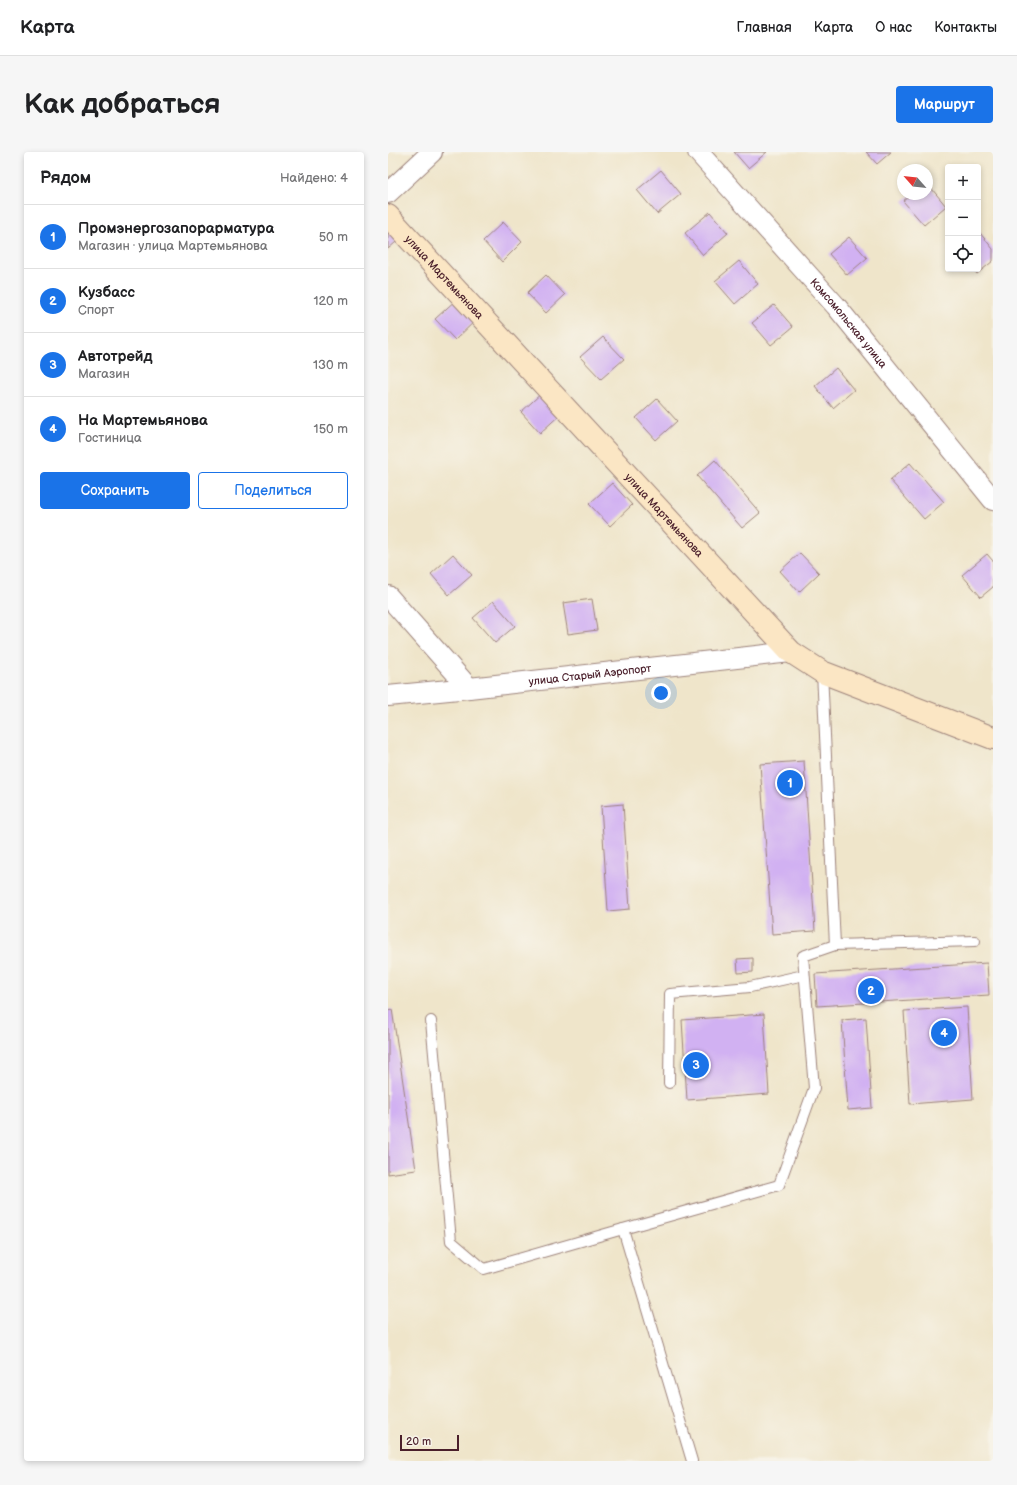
<!DOCTYPE html>
<html lang="ru">
<head>
<meta charset="utf-8">
<style>
	body { margin:0; font-family:"Balsamiq Sans",sans-serif; background:#f6f6f6; color:#202124 }
	.controls { position:absolute; right:12px; top:12px; display:grid; overflow:hidden; border-radius:4px; box-shadow:0 2px 6px #0003 }
	.controls button { width:36px; height:36px; display:grid; place-items:center; padding:0; border:0; border-bottom:1px solid #e0e0e0; background:#fff; color:#202124; font:20px sans-serif }
	.compass { position:absolute; left:509px; top:12px; width:36px; height:36px; border-radius:50%; background:#fff; box-shadow:0 2px 6px #0003; rotate:297deg }
	.scale { position:absolute; left:12px; bottom:10px; width:59px; box-sizing:border-box; padding-left:4px; border:2px solid #4a1f2b; border-top:0; font-size:11px; line-height:14px; white-space:nowrap; color:#4a1f2b; -webkit-text-stroke:3px #f7f3e8; paint-order:stroke }
	.you { position:absolute; left:273px; top:541px; width:14px; height:14px; margin:-10px; border:3px solid #fff; border-radius:50%; background:#1a73e8; box-shadow:0 0 0 6px #1a73e833 }
	.badge { display:grid; place-items:center; width:26px; height:26px; border-radius:50%; background:#1a73e8; color:#fff; font-size:13px; font-weight:700 }
	.pin { position:absolute; translate:-50% -50%; border:2px solid #fff; box-shadow:0 1px 4px #0006 }
	.list { margin:0; padding:0; list-style:none }
	h2 { display:flex; justify-content:space-between; align-items:center; height:52px; margin:0; padding:0 16px; font-size:17px }
	h2 small { font-size:13px; font-weight:400; color:#757577 }
	.list li { display:grid; grid-template-columns:26px 1fr auto; gap:12px; align-items:center; box-sizing:border-box; height:64px; padding:0 16px; border-top:1px solid #e0e0e0 }
	.list b { display:block; font-size:15px; white-space:nowrap }
	.list p { margin:0; font-size:13px; white-space:nowrap; color:#757577 }
	.list em { font-size:13px; font-style:normal; color:#757577 }
	.actions { display:flex; gap:8px; padding:12px 16px }
	.actions a { flex:1; padding:9px 0; border:1px solid #1a73e8; border-radius:4px; text-align:center; font-size:14px; color:#1a73e8 }
	.actions .main { background:#1a73e8; color:#fff }
	.icon { flex:none; width:22px; height:22px; fill:none; stroke:currentColor; stroke-width:2; stroke-linecap:round; stroke-linejoin:round }
	.map { position:relative; flex:none; width:605px; height:1309px; overflow:hidden; border-radius:4px }
	header { display:flex; align-items:center; gap:24px; box-sizing:border-box; height:56px; padding:0 20px; background:#fff; border-bottom:1px solid #e0e0e0 }
	header strong { font-size:19px }
	nav { display:flex; gap:22px; margin-inline-start:auto; font-size:14px }
	.intro { display:flex; align-items:center; justify-content:space-between; box-sizing:border-box; height:96px; padding:0 24px }
	h1 { margin:0; font-size:28px }
	.button { padding:10px 18px; border-radius:4px; background:#1a73e8; color:#fff; font-size:14px; font-weight:700 }
	main { display:flex; gap:24px; padding:0 24px }
	aside { flex:1; background:#fff; border-radius:4px; box-shadow:0 2px 6px #0003 }
	.map>svg:first-child { display:block }
</style>
</head>
<body>
<header>
<strong>Карта</strong>
<nav><a>Главная</a><a>Карта</a><a>О нас</a><a>Контакты</a></nav>
</header>
<div class="intro"><h1>Как добраться</h1><a class="button">Маршрут</a></div>
<main>
<aside>
<h2>Рядом<small>Найдено: 4</small></h2>
<ul class="list">
<li><span class="badge">1</span><div><b>Промэнергозапорарматура</b><p>Магазин · улица Мартемьянова</p></div><em>50 m</em></li>
<li><span class="badge">2</span><div><b>Кузбасс</b><p>Спорт</p></div><em>120 m</em></li>
<li><span class="badge">3</span><div><b>Автотрейд</b><p>Магазин</p></div><em>130 m</em></li>
<li><span class="badge">4</span><div><b>На Мартемьянова</b><p>Гостиница</p></div><em>150 m</em></li>
</ul>
<div class="actions"><a class="main">Сохранить</a><a>Поделиться</a></div>
</aside>
<div class="map">
<svg width="605" height="1309" viewBox="0 0 605 1309">
	<rect width="100%" height="100%" fill="#f7f3e8"/>
	<filter id="ink" filterUnits="userSpaceOnUse"><feTurbulence type="fractalNoise" baseFrequency=".025" numOctaves="2"/><feDisplacementMap in="SourceGraphic" scale="8" xChannelSelector="R" yChannelSelector="G"/><feConvolveMatrix kernelMatrix="1 2 1 2 8 2 1 2 1" color-interpolation-filters="sRGB"/></filter>
	<filter id="wash" filterUnits="userSpaceOnUse"><feTurbulence type="fractalNoise" baseFrequency=".012" numOctaves="4" result="noise"/><feDisplacementMap in="SourceGraphic" scale="16" xChannelSelector="R" yChannelSelector="G"/><feGaussianBlur stdDeviation="0.9" result="paint"/><feColorMatrix in="noise" values="0 0 0 0 0 0 0 0 0 0 0 0 0 0 0 0 0 1.4 0 .05"/><feComposite in="paint" operator="in"/></filter>
	<g filter="url(#wash)">
		<rect width="100%" height="100%" fill="#efe5ca"/>
		<g id="blocks">
			<!-- building -->
			<g fill="#d1b1f2">
				<polygon points="346,0 379,0 360,16"/>
				<polygon points="478,0 503,0 489,12"/>
				<polygon points="273,18 293,42 269,62 249,38"/>
				<polygon points="539,31 558,54 536,73 515,49 524,42 539,42"/>
				<polygon points="322,60 340,81 315,103 297,81"/>
				<polygon points="0,66 16,83 0,97"/>
				<polygon points="115,70 134,90 114,110 95,89"/>
				<polygon points="592,81 605,97 605,109 589,122 584,117 590,117 590,82"/>
				<polygon points="461,85 479,106 459,123 441,102"/>
				<polygon points="351,109 370,132 347,152 327,129"/>
				<polygon points="158,123 177,143 158,161 139,141"/>
				<polygon points="70,146 89,167 67,188 47,167"/>
				<polygon points="386,153 405,175 383,193 364,171"/>
				<polygon points="215,185 236,207 213,227 192,205"/>
				<polygon points="448,216 466,238 445,256 427,234"/>
				<polygon points="156,239 175,260 152,281 133,260"/>
				<polygon points="269,247 289,269 268,288 248,266"/>
				<polygon points="327,308 372,361 354,376 309,324"/>
				<polygon points="522,311 556,350 536,367 502,328"/>
				<polygon points="224,331 244,353 222,374 201,352"/>
				<polygon points="412,401 431,421 411,440 392,419"/>
				<polygon points="65,402 84,423 61,443 43,422"/>
				<polygon points="599,402 605,409 605,435 593,445 574,423"/>
				<polygon points="204,447 209,478 180,482 175,451"/>
				<polygon points="105,449 127,474 107,491 85,466"/>
				<polygon points="416,609 427,779 384,782 372,612"/>
				<polygon points="235,652 242,757 220,759 213,654"/>
				<polygon points="365,806 365,820 350,821 349,807"/>
				<polygon points="599,811 601,843 429,854 427,822"/>
				<polygon points="579,855 585,947 522,952 516,859"/>
				<polygon points="4,857 28,1018 0,1022 0,858"/>
				<polygon points="376,862 381,942 299,948 294,868"/>
				<polygon points="478,866 484,956 460,958 454,868"/>
			</g>
		</g>
	</g>
	<g filter="url(#ink)">
		<use href="#blocks" fill-opacity="0" stroke="#9c827a" stroke-width="1"/>
		<g fill="none" stroke-linecap="round" stroke-linejoin="round">
			<!-- lane casing -->
			<g stroke="#9c827a" stroke-width="12">
				<g id="lane">
					<polyline points="447,793 587,789"/>
					<polyline points="43,869 63,1089 96,1117 235,1077"/>
					<polyline points="281,931 282,842 362,835 416,823"/>
					<polyline points="304,1309 235,1077 391,1033 426,936 415,804 447,793 434,520"/>
				</g>
			</g>
			<!-- street casing -->
			<g stroke="#9c827a" stroke-width="22">
				<g id="street">
					<path id="s1" d="M310 0 448 154 605 348"/>
					<polyline points="0,41 44,0"/>
					<polyline points="0,444 81,536"/>
					<path id="s2" d="M0 544 81 536 403 500"/>
				</g>
			</g>
			<!-- secondary casing -->
			<g stroke="#9c827a" stroke-width="24">
				<g id="secondary">
					<path id="s3" d="M0 64 403 500 434 520 605 586"/>
				</g>
			</g>
			<!-- lane -->
			<use href="#lane" stroke="#fff" stroke-width="10"/>
			<!-- street -->
			<use href="#street" stroke="#fff" stroke-width="20"/>
			<!-- secondary -->
			<use href="#secondary" stroke="#fbe6c4" stroke-width="22"/>
		</g>
	</g>
	<g text-anchor="middle" stroke-width="3" stroke-linejoin="round" paint-order="stroke">
		<!-- street labels -->
		<g font-size="11" fill="#4a1f2b" stroke="#f7f3e8">
			<text dy="4" stroke="none"><textPath href="#s3" startOffset="83">улица Мартемьянова</textPath></text>
			<text dy="4" stroke="none"><textPath href="#s1" startOffset="228">Комсомольская улица</textPath></text>
			<text dy="4" stroke="none"><textPath href="#s3" startOffset="407">улица Мартемьянова</textPath></text>
			<text dy="4" stroke="none"><textPath href="#s2" startOffset="203">улица Старый Аэропорт</textPath></text>
		</g>
	</g>
</svg>
<div class="controls">
<button>+</button>
<button>−</button>
<button><svg class="icon" aria-label="locate" viewBox="0 0 24 24"><circle cx="12" cy="12" r="6"/><path d="M12 2v4M12 18v4M2 12h4M18 12h4"/></svg></button>
</div>
<svg class="compass" viewBox="-18 -18 36 36"><path d="M0-13l5 13h-10z" fill="#e53935"/><path d="M0 13l5-13h-10z" fill="#757577"/></svg>
<div class="scale">20 m</div>
<div class="you"></div>
<div class="pin badge" style="left:402px;top:631px">1</div>
<div class="pin badge" style="left:483px;top:839px">2</div>
<div class="pin badge" style="left:308px;top:913px">3</div>
<div class="pin badge" style="left:556px;top:881px">4</div>
</div>
</main>
</body>
</html>
